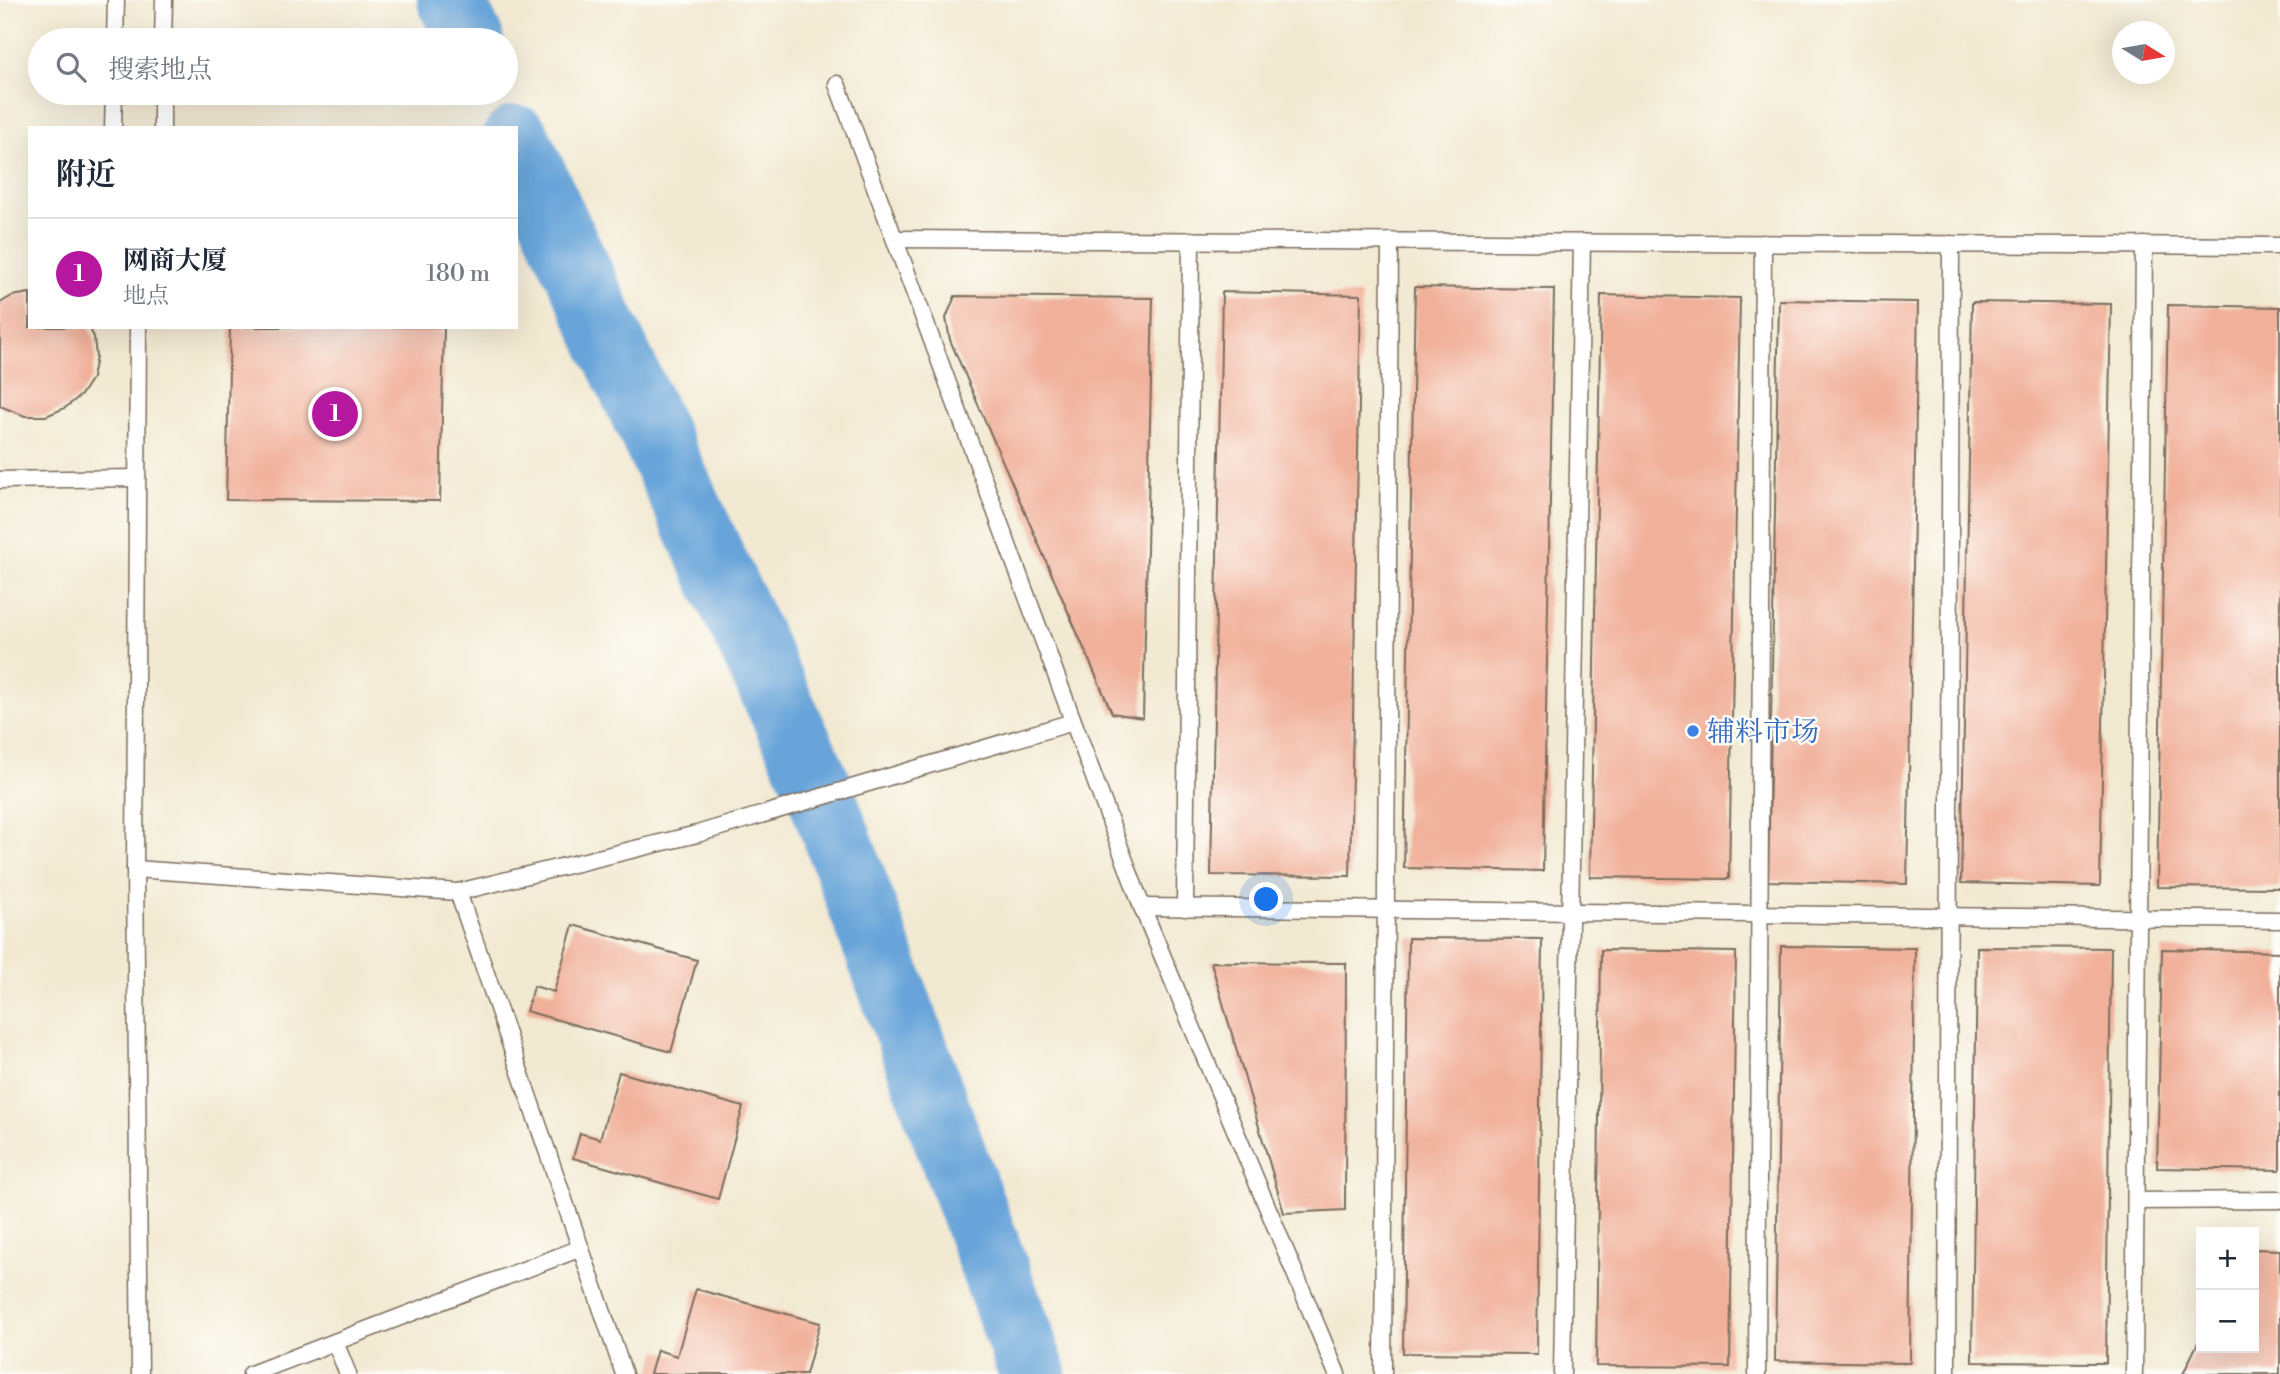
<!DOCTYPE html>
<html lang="zh">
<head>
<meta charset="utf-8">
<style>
	body { margin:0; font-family:"Libre Bodoni","Noto Serif SC",serif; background:#f6f6f7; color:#1f2937 }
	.controls { position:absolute; right:21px; bottom:21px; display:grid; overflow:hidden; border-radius:0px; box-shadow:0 7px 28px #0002 }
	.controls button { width:63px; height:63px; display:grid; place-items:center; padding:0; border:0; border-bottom:2px solid #e0e1e3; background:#fff; color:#1f2937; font:35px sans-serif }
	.compass { position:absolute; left:2112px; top:21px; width:63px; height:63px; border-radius:50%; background:#fff; box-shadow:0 7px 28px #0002; rotate:101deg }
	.you { position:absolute; left:1267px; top:900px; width:24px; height:24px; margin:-18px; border:5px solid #fff; border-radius:50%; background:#1a73e8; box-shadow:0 0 0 10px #1a73e833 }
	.badge { display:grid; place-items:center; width:46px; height:46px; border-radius:50%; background:#b5179e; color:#fff; font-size:23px; font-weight:700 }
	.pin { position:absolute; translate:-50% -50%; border:4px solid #fff; box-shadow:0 2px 7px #0006 }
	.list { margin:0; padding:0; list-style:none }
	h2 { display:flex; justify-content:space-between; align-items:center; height:91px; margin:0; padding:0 28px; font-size:30px }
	h2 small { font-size:23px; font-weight:400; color:#747a83 }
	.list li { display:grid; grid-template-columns:46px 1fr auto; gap:21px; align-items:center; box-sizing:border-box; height:112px; padding:0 28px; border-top:2px solid #e0e1e3 }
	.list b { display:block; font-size:26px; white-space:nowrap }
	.list p { margin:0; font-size:23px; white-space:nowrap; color:#747a83 }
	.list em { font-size:23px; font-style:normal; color:#747a83 }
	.icon { flex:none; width:38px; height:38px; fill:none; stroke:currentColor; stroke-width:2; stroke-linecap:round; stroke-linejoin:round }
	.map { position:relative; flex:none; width:2280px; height:1374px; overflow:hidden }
	.search { position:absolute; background:#fff; box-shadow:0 7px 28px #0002; left:28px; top:28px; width:490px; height:77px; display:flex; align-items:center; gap:18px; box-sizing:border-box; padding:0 24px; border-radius:38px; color:#747a83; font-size:26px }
	.panel { position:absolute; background:#fff; box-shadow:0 7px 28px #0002; left:28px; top:126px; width:490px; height:203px; border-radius:0px }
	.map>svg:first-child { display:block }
</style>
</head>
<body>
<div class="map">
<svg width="2280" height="1374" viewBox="0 0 2280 1374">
	<rect width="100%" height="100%" fill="#fdfcf7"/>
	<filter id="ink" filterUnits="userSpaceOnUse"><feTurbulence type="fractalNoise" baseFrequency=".0143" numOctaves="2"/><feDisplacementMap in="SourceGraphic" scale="14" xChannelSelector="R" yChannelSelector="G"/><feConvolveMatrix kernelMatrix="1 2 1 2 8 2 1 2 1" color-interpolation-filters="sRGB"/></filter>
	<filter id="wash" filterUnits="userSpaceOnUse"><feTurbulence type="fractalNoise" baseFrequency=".00686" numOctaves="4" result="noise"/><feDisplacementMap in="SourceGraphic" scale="28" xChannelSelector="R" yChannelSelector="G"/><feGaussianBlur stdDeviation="1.57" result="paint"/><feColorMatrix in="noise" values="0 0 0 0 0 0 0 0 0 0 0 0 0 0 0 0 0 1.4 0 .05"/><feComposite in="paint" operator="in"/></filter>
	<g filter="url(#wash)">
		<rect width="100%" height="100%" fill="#f2e9d2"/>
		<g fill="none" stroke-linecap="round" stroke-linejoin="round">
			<!-- river -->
			<g stroke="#68a4d9" stroke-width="68">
				<polyline points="451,0 470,40"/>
				<polyline points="516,139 819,788 1033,1374"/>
			</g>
		</g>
		<g id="blocks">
			<!-- building -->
			<g fill="#f1b09a">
				<polygon points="1415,287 1554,289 1543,871 1404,868"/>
				<polygon points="1222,292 1361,295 1350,876 1211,875"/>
				<polygon points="30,293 30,327 89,327 94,337 96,357 92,378 81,395 65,408 46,416 25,416 0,406 0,303 12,296"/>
				<polygon points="1601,295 1740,298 1729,879 1590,877"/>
				<polygon points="955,296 1153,298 1143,718 1112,713 950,340 946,318"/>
				<polygon points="1779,300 1918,302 1907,884 1768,881"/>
				<polygon points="1972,302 2111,304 2100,886 1961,883"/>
				<polygon points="2168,305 2280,307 2280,888 2157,887"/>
				<polygon points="230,327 444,327 440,501 226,500"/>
				<polygon points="573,925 697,960 671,1052 526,1011 534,986 554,992"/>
				<polygon points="1408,938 1542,939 1537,1354 1403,1353"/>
				<polygon points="1781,946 1915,948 1910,1363 1775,1361"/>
				<polygon points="1977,947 2111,948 2106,1363 1972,1362"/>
				<polygon points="2162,949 2280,952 2280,1170 2157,1168"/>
				<polygon points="1601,950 1736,952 1730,1367 1596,1366"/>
				<polygon points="1211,962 1346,963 1345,1210 1284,1213"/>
				<polygon points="619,1072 743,1107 718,1199 573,1158 580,1133 600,1139"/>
				<polygon points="2254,1249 2280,1250 2280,1374 2183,1374 2201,1336 2201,1348 2254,1348"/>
				<polygon points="696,1289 820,1323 806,1374 650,1374 657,1350 677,1356"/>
			</g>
		</g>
	</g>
	<g filter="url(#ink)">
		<use href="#blocks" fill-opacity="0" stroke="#7b6d5d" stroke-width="2"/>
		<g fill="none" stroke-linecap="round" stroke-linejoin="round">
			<!-- service casing -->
			<g stroke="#7b6d5d" stroke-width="19">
				<g id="service">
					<polyline points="115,40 116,0"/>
					<polyline points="163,40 164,0"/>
					<polyline points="837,84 1142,907 1337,1374"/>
					<polyline points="113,128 114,93"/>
					<polyline points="162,128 162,93"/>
					<polyline points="895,239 2280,246"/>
					<polyline points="138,327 135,869 140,1374"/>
					<polyline points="0,480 137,478"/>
					<polyline points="135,869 458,892 697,834 1073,722"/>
					<polyline points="458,892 624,1374"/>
					<polyline points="1142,907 2280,920"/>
					<polyline points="1185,908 1191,240"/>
					<polyline points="2136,1201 2280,1200"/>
					<polyline points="335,1342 348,1374"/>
					<polyline points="251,1374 581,1248"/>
					<polyline points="1383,1374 1390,241"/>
					<polyline points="1562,1374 1582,242"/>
					<polyline points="1757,1374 1763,243"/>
					<polyline points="1947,1374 1951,244"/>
					<polyline points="2134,1374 2144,245"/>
				</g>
			</g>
			<!-- service -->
			<use href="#service" stroke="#fff" stroke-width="16"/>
		</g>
	</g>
	<!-- markers -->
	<circle fill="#3f7fe0" stroke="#fdfcf7" stroke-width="2.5" cx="1693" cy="731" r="7"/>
	<g text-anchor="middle" stroke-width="5" stroke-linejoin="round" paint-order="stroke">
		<!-- shop labels -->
		<g font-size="28" fill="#366cbe" stroke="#fdfcf7" text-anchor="start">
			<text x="1707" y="741">辅料市场</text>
		</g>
	</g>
</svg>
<div class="controls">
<button>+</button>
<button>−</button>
</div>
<svg class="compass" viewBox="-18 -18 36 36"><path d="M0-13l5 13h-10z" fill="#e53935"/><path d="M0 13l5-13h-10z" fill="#747a83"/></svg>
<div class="you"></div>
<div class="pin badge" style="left:335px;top:414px">1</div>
<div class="search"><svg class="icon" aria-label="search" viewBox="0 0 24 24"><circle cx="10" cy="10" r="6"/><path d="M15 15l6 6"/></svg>搜索地点</div>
<section class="panel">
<h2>附近<small></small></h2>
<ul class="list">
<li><span class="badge">1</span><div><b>网商大厦</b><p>地点</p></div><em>180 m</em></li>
</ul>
</section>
</div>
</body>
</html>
